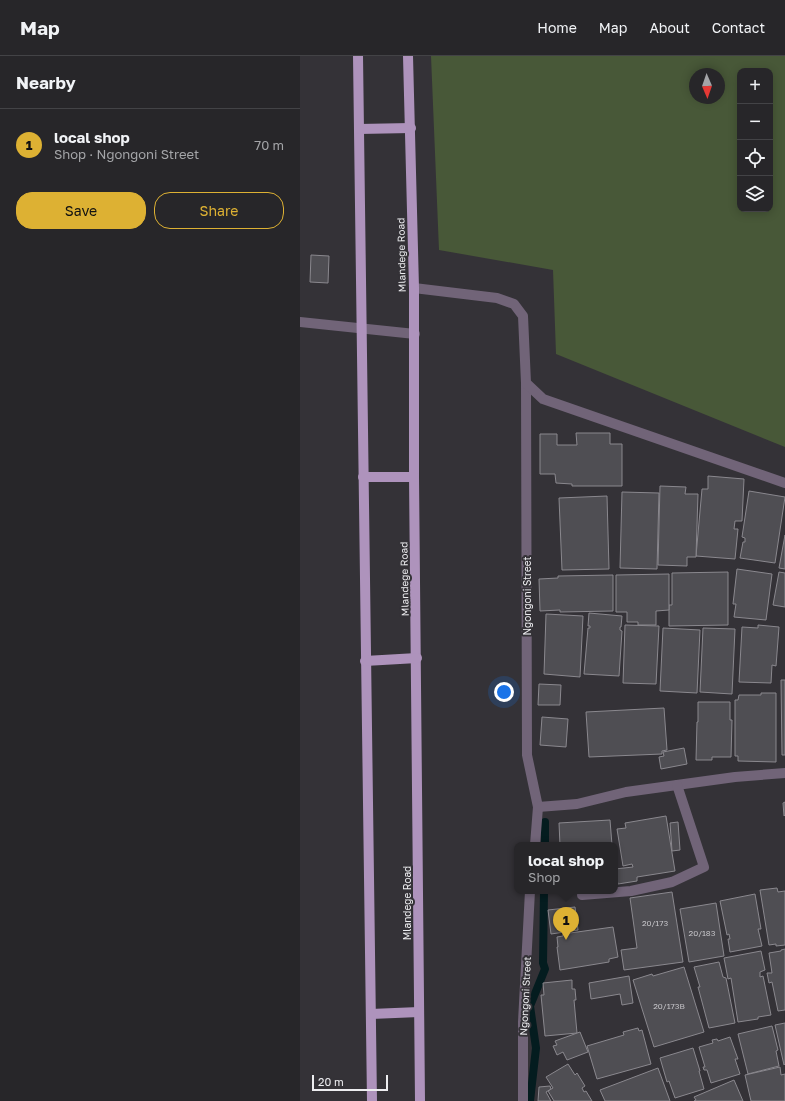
<!DOCTYPE html>
<html lang="en">
<head>
<meta charset="utf-8">
<style>
	body { margin:0; font-family:"Golos Text",sans-serif; background:#2f2e31; color:#f1f3f6 }
	.controls { position:absolute; right:12px; top:12px; display:grid; overflow:hidden; border-radius:8px; box-shadow:0 2px 10px #0003 }
	.controls button { width:36px; height:36px; display:grid; place-items:center; padding:0; border:0; border-bottom:1px solid #434346; background:#272629; color:#f1f3f6; font:20px sans-serif }
	.compass { position:absolute; left:389px; top:12px; width:36px; height:36px; border-radius:50%; background:#272629; box-shadow:0 2px 10px #0003; rotate:178deg }
	.scale { position:absolute; left:12px; bottom:10px; width:76px; box-sizing:border-box; padding-left:4px; border:2px solid #ededf0; border-top:0; font-size:11px; line-height:14px; white-space:nowrap; color:#ededf0; -webkit-text-stroke:3px #343237; paint-order:stroke }
	.you { position:absolute; left:204px; top:636px; width:14px; height:14px; margin:-10px; border:3px solid #fff; border-radius:50%; background:#1a73e8; box-shadow:0 0 0 6px #1a73e833 }
	.badge { display:grid; place-items:center; width:26px; height:26px; border-radius:50%; background:#ddb133; color:#111; font-size:13px; font-weight:700 }
	.pin { position:absolute; translate:-50% -33px; filter:drop-shadow(0 1px 2px #0008) }
	.pin::after { content:''; position:absolute; top:21px; width:14px; height:12px; background:inherit; clip-path:polygon(0 0,100% 0,50% 100%) }
	.popup { position:absolute; left:214px; top:786px; width:104px; height:52px; box-sizing:border-box; display:grid; place-content:center; border-radius:8px; background:#272629; filter:drop-shadow(0 1px 3px #0005); font-size:13px; white-space:nowrap; color:#a4a5a8 }
	.popup b { font-size:15px; color:#f1f3f6 }
	.popup::after { content:''; position:absolute; left:50%; top:100%; margin-left:-8px; border:8px solid transparent; border-top-color:#272629 }
	.list { margin:0; padding:0; list-style:none }
	h2 { display:flex; justify-content:space-between; align-items:center; height:52px; margin:0; padding:0 16px; font-size:17px }
	h2 small { font-size:13px; font-weight:400; color:#a4a5a8 }
	.list li { display:grid; grid-template-columns:26px 1fr auto; gap:12px; align-items:center; box-sizing:border-box; height:72px; padding:0 16px; border-top:1px solid #434346 }
	.list b { display:block; font-size:15px; white-space:nowrap }
	.list p { margin:0; font-size:13px; white-space:nowrap; color:#a4a5a8 }
	.list em { font-size:13px; font-style:normal; color:#a4a5a8 }
	.actions { display:flex; gap:8px; padding:12px 16px }
	.actions a { flex:1; padding:9px 0; border:1px solid #ddb133; border-radius:16px; text-align:center; font-size:14px; color:#ddb133 }
	.actions .main { background:#ddb133; color:#111 }
	.icon { flex:none; width:22px; height:22px; fill:none; stroke:currentColor; stroke-width:2; stroke-linecap:round; stroke-linejoin:round }
	.map { position:relative; flex:none; width:485px; height:1045px; overflow:hidden }
	header { display:flex; align-items:center; gap:24px; box-sizing:border-box; height:56px; padding:0 20px; background:#272629; border-bottom:1px solid #434346 }
	header strong { font-size:19px }
	nav { display:flex; gap:22px; margin-inline-start:auto; font-size:14px }
	main { display:flex }
	aside { flex:1; background:#272629 }
	.map>svg:first-child { display:block }
</style>
</head>
<body>
<header>
<strong>Map</strong>
<nav><a>Home</a><a>Map</a><a>About</a><a>Contact</a></nav>
</header>
<main>
<aside>
<h2>Nearby<small></small></h2>
<ul class="list">
<li><span class="badge">1</span><div><b>local shop</b><p>Shop · Ngongoni Street</p></div><em>70 m</em></li>
</ul>
<div class="actions"><a class="main">Save</a><a>Share</a></div>
</aside>
<div class="map">
<svg width="485" height="1045" viewBox="0 0 485 1045">
	<rect width="100%" height="100%" fill="#343237"/>
	<!-- green -->
	<path fill="#485838" fill-rule="evenodd" d="M131 0H485V391L256 298 253 214 139 194ZM440 15H470V153H440ZM395 18H419V42H395Z"/>
	<g fill="none" stroke-linecap="round" stroke-linejoin="round">
		<!-- stream -->
		<g stroke="#041c1f" stroke-width="8">
			<polyline points="245,789 245,766"/>
			<polyline points="230,1045 236,992 230,950 245,913 243,907 244,835"/>
		</g>
	</g>
	<!-- building -->
	<g fill="#4f4e53" stroke="#8a888e">
		<polygon points="11,199 29,200 28,227 10,226"/>
		<polygon points="276,377 310,377 310,388 322,388 322,430 272,430 272,428 256,427 255,418 240,418 240,378 257,378 257,389 277,389"/>
		<polygon points="408,420 444,423 442,465 435,465 434,473 438,473 435,503 396,500 402,433 408,433"/>
		<polygon points="360,430 386,431 385,438 398,438 396,501 387,501 387,510 358,509"/>
		<polygon points="449,435 485,441 475,507 440,502 443,486 445,486 445,482 442,481"/>
		<polygon points="322,436 359,437 357,513 320,512"/>
		<polygon points="307,440 309,513 262,514 259,442"/>
		<polygon points="485,479 485,513 479,512"/>
		<polygon points="437,513 472,518 466,564 434,561 436,548 433,548"/>
		<polygon points="428,516 428,569 369,570 369,549 372,549 372,517"/>
		<polygon points="479,516 485,517 485,551 473,549"/>
		<polygon points="369,518 369,554 356,555 356,569 338,569 338,566 327,566 327,556 316,556 316,519"/>
		<polygon points="313,519 313,555 260,556 260,554 240,555 239,523 258,522 258,520"/>
		<polygon points="289,557 322,560 321,571 320,571 320,574 322,575 319,620 284,618 288,572 290,572 290,570 288,570"/>
		<polygon points="246,558 283,560 280,621 244,618"/>
		<polygon points="325,569 359,570 356,628 323,627"/>
		<polygon points="458,569 479,571 476,610 472,609 471,627 439,626 442,571 458,572"/>
		<polygon points="363,572 400,574 397,637 360,635"/>
		<polygon points="403,572 435,573 432,638 400,636"/>
		<polygon points="481,624 485,624 485,699 482,699"/>
		<polygon points="239,628 261,629 260,649 238,649"/>
		<polygon points="461,637 476,637 476,706 438,705 438,700 435,700 435,644 438,644 439,639 461,639"/>
		<polygon points="398,646 430,646 430,664 432,664 431,701 412,701 412,704 396,704 397,666 398,666"/>
		<polygon points="364,652 367,694 362,695 362,698 289,701 286,656"/>
		<polygon points="242,661 268,663 266,691 240,689"/>
		<polygon points="384,692 387,708 361,713 359,701 364,700 363,696"/>
		<polygon points="485,746 485,759 484,760 483,747"/>
		<polygon points="366,760 375,815 337,821 337,825 318,828 315,813 333,811 332,808 323,810 317,773 326,772 325,767"/>
		<polygon points="310,764 312,789 260,789 259,767"/>
		<polygon points="378,766 380,794 372,795 370,767"/>
		<polygon points="477,832 478,836 485,835 485,889 476,890 476,888 469,889 460,834"/>
		<polygon points="372,836 383,906 324,914 321,894 337,892 330,842"/>
		<polygon points="455,838 461,873 458,873 462,890 430,896 428,883 430,883 429,878 427,879 420,845"/>
		<polygon points="416,847 424,900 389,906 380,853"/>
		<polygon points="275,851 278,874 251,878 248,854"/>
		<polygon points="313,871 318,901 309,903 309,906 260,914 257,891 258,891 257,881 263,880 263,878"/>
		<polygon points="485,893 485,954 478,955 472,926 469,927 467,917 472,917 469,897 481,895 481,894"/>
		<polygon points="461,895 465,914 460,916 460,921 463,920 471,959 458,961 458,963 438,966 431,922 428,923 424,902"/>
		<polygon points="419,906 423,921 426,922 435,967 409,972 398,931 400,931 394,911"/>
		<polygon points="384,911 404,976 354,991 333,924 352,918 353,920"/>
		<polygon points="329,920 333,947 322,949 320,938 291,943 289,927"/>
		<polygon points="272,924 272,933 275,933 276,944 274,944 277,977 245,980 241,939 244,939 243,927"/>
		<polygon points="485,967 485,1008 484,1009 475,969"/>
		<polygon points="472,970 478,994 476,995 479,1010 448,1018 438,978"/>
		<polygon points="338,972 339,975 342,974 351,1008 297,1023 287,990 324,979 323,976"/>
		<polygon points="280,976 288,996 267,1004 263,996 257,999 253,990 257,989 255,985"/>
		<polygon points="430,981 438,1003 435,1003 440,1018 411,1027 407,1014 404,1014 403,1011 405,1011 399,991 413,987 412,984 417,983 418,985"/>
		<polygon points="393,992 400,1015 399,1015 404,1033 375,1042 369,1025 367,1026 360,1002"/>
		<polygon points="268,1008 275,1019 277,1017 285,1030 282,1032 284,1036 286,1035 292,1045 254,1045 248,1035 253,1032 246,1021"/>
		<polygon points="480,1011 481,1019 485,1018 485,1045 451,1045 445,1019"/>
		<polygon points="358,1012 370,1045 305,1045 300,1034"/>
		<polygon points="434,1024 443,1045 394,1045 396,1044 394,1041"/>
		<polygon points="250,1030 251,1033 246,1036 251,1045 238,1045 239,1031"/>
	</g>
	<g fill="none" stroke-linecap="round" stroke-linejoin="round">
		<!-- minor -->
		<g stroke="#716478" stroke-width="10">
			<polyline points="0,266 115,278"/>
			<polyline points="226,327 227,699 238,751 235,789"/>
			<polyline points="238,751 277,748 326,736 435,721 485,717"/>
			<polyline points="282,839 331,835 372,826 404,811 377,729"/>
			<polyline points="223,1045 223,966 230,835"/>
		</g>
		<!-- tertiary -->
		<polyline stroke="#716478" stroke-width="10" points="114,232 197,242 214,248 223,260 226,327 243,343 485,427"/>
		<!-- primary -->
		<g stroke="#ae93bc" stroke-width="10">
			<polyline points="58,0 72,1045"/>
			<polyline points="108,0 114,232 114,421 120,1045"/>
			<polyline points="59,73 111,72"/>
			<polyline points="63,421 114,421"/>
			<polyline points="65,605 117,602"/>
			<polyline points="71,958 119,956"/>
		</g>
	</g>
	<g text-anchor="middle" stroke-width="4" stroke-linejoin="round" paint-order="stroke">
		<!-- number labels -->
		<g font-size="8" fill="#c6c5c9">
			<text x="355" y="870">20/173</text>
			<text x="402" y="880">20/183</text>
			<text x="369" y="953">20/173B</text>
		</g>
		<!-- street labels -->
		<g font-size="10" fill="#ededf0" stroke="#343237">
			<text transform="translate(101 199) rotate(-91)" y="4">Mlandege Road</text>
			<text transform="translate(104 523) rotate(-91)" y="4">Mlandege Road</text>
			<text transform="translate(227 540) rotate(-90)" y="4">Ngongoni Street</text>
			<text transform="translate(107 847) rotate(-90)" y="4">Mlandege Road</text>
			<text transform="translate(225 940) rotate(-87)" y="4">Ngongoni Street</text>
		</g>
	</g>
</svg>
<div class="controls">
<button>+</button>
<button>−</button>
<button><svg class="icon" aria-label="locate" viewBox="0 0 24 24"><circle cx="12" cy="12" r="6"/><path d="M12 2v4M12 18v4M2 12h4M18 12h4"/></svg></button>
<button><svg class="icon" aria-label="layers" viewBox="0 0 24 24"><path d="M12 4l9 5-9 5-9-5zM3 14l9 5 9-5"/></svg></button>
</div>
<svg class="compass" viewBox="-18 -18 36 36"><path d="M0-13l5 13h-10z" fill="#e53935"/><path d="M0 13l5-13h-10z" fill="#a4a5a8"/></svg>
<div class="scale">20 m</div>
<div class="you"></div>
<div class="pin badge" style="left:266px;top:884px">1</div>
<div class="popup"><b>local shop</b>Shop</div>
</div>
</main>
</body>
</html>
